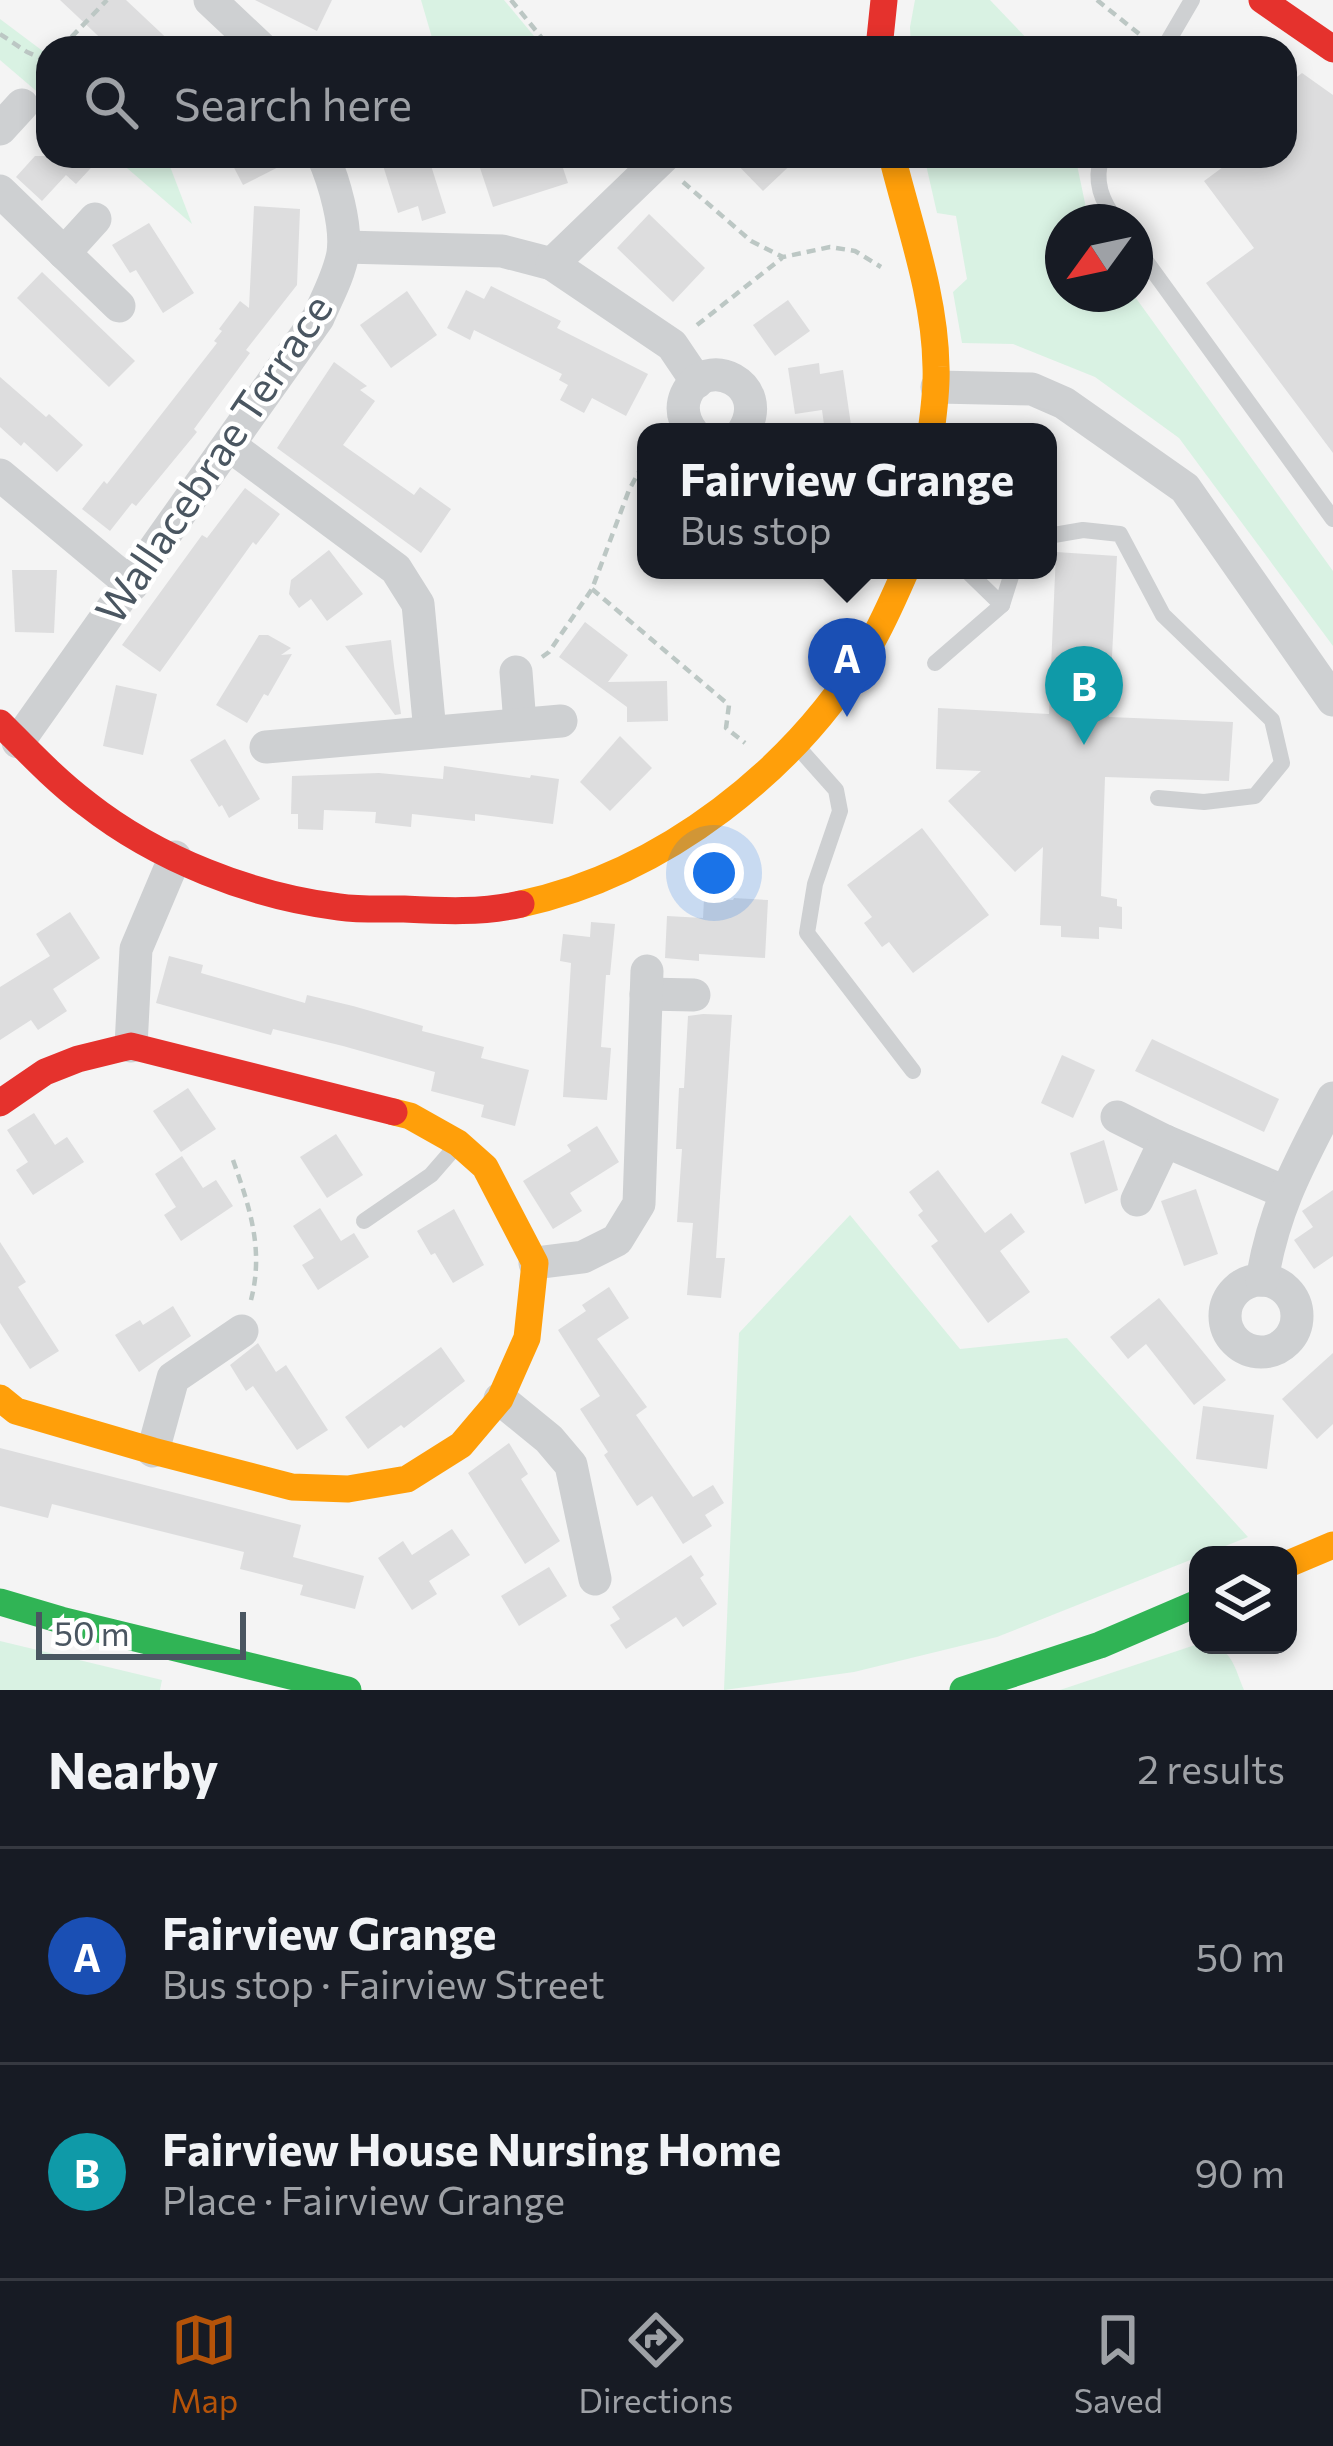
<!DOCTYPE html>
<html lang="en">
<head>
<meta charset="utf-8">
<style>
	body { margin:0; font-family:Commissioner,sans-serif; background:#20242c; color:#f1f3f6 }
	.controls { position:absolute; right:36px; bottom:36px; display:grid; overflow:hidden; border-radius:24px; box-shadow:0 6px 18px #0003 }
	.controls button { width:108px; height:108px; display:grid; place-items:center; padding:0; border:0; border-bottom:3px solid #363941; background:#171b24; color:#f1f3f6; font:60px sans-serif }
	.compass { position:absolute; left:1045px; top:204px; width:108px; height:108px; border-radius:50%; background:#171b24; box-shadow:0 6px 18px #0003; rotate:237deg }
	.scale { position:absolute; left:36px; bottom:30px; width:210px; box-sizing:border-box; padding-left:12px; border:6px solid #4a5661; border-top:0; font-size:33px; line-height:42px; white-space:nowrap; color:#4a5661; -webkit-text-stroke:9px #fff; paint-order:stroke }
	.you { position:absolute; left:714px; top:873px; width:42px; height:42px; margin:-30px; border:9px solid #fff; border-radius:50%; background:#1a73e8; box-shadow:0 0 0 18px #1a73e833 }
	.badge { display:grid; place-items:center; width:78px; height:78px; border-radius:50%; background:#b45309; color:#fff; font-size:39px; font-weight:700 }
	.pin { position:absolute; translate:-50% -99px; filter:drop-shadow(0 3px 6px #0008) }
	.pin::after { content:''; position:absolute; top:63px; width:42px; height:36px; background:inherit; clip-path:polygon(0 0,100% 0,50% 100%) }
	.popup { position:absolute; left:637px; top:423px; width:420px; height:156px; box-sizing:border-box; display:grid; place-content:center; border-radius:24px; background:#171b24; filter:drop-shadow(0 3px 9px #0005); font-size:39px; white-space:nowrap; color:#9ea1a6 }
	.popup b { font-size:45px; color:#f1f3f6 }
	.popup::after { content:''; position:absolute; left:50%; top:100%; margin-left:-24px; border:24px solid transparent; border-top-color:#171b24 }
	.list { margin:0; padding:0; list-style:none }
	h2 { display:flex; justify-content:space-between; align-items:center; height:156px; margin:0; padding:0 48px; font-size:51px }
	h2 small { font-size:39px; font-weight:400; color:#9ea1a6 }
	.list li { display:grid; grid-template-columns:78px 1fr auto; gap:36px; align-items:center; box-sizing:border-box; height:216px; padding:0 48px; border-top:3px solid #363941 }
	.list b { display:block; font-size:45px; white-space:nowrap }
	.list p { margin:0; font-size:39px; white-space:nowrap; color:#9ea1a6 }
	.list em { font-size:39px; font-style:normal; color:#9ea1a6 }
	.icon { flex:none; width:66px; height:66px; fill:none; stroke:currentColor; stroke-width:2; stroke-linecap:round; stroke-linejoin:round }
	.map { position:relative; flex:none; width:1333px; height:1690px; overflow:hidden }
	.search { position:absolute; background:#171b24; box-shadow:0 6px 18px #0003; left:36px; right:36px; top:36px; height:132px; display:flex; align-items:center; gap:30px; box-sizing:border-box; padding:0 42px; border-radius:36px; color:#9ea1a6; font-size:45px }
	.sheet { height:588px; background:#171b24 }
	nav { display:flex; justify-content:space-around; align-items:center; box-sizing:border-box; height:168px; border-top:3px solid #363941; background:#171b24; font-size:33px; color:#9ea1a6 }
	nav a { display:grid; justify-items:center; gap:6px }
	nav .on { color:#b45309 }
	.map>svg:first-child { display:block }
</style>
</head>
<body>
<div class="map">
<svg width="1333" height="1690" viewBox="0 0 1333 1690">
	<rect width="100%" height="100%" fill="#f4f4f4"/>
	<!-- green -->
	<g fill="#d9f2e3">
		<polygon points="421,0 504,0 544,48 435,48"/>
		<polygon points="915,0 990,0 1036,48 911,48 910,27"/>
		<polygon points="0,19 48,55 48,101 0,60"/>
		<polygon points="113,156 166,156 192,224"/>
		<polygon points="924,156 1081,156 1077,165 1089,222 1063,222 1063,294 1133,294 1333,571 1333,646 1179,438 1095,377 1013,344 962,343 953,292 967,279 956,216 937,213"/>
		<polygon points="850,1215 960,1349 1067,1338 1248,1537 997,1637 854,1672 724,1690 739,1333"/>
		<polygon points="0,1641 162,1680 160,1690 0,1690"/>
		<path d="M1198 1644C1232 1646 1232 1661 1244 1690H1060Z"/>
	</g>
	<!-- building -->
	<g fill="#ddddde">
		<polygon points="60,0 126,0 177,48 111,48"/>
		<polygon points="255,0 332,0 317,31"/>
		<polygon points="1302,73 1333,95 1333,453 1206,283 1254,248 1204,181 1238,156 1285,156 1285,86"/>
		<polygon points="35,156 102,156 76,184 66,175 42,201 16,177"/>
		<polygon points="228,156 300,156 243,185"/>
		<polygon points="380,156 428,156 446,213 422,221 418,206 398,213"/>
		<polygon points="496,156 559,156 568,183 493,207 478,162"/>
		<polygon points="729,156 800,156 763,191"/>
		<polygon points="254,206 300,209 297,285 246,350 250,353 194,429 197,432 136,506 132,503 110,531 82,509 104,481 107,484 217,343 214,341 222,331 219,329 240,301 249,308"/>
		<polygon points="649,214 705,268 673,302 617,248"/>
		<polygon points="149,223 194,293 163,313 136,270 130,273 112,245"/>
		<polygon points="42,272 135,361 109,387 17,298"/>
		<polygon points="491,286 561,321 557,328 648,374 626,416 592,398 584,413 560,400 568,385 559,380 562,374 474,330 470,340 447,328 466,290 484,299"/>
		<polygon points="407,291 437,335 391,368 360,325"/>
		<polygon points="788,300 810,331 775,356 753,325"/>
		<polygon points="334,362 367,386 360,390 375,401 343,445 414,495 420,487 451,509 421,553 277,448"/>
		<polygon points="819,363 820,374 843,370 852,432 825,432 822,410 795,414 788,368"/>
		<polygon points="0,377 46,417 49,414 83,445 57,472 24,442 21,446 0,427"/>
		<polygon points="245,488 280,514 256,545 253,542 160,672 122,645 202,535 207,538"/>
		<polygon points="329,550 363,594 327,621 311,599 299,608 289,594 291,580"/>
		<polygon points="1056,552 1117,556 1109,717 1233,722 1229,781 1105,777 1101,896 1117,899 1117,906 1122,907 1122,929 1099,927 1099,939 1061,937 1061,926 1040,925 1043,847 1015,872 948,801 981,771 936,769 938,708 1049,714"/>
		<polygon points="12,570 57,570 54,633 15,632"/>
		<polygon points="585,622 628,655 608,682 667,681 668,721 627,722 627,707 559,657"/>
		<polygon points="259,635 268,635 291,648 281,655 292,654 268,696 264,694 247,723 216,705"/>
		<polygon points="391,640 394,666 401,714 395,715 345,646"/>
		<polygon points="116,685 157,694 143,755 103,746"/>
		<polygon points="620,736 652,768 610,811 580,782"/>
		<polygon points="225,739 260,799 229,818 222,805 219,807 190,760"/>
		<polygon points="444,766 530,778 531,775 559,779 553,824 475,814 475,821 412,814 411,827 375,823 376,812 324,810 323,830 298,829 298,814 291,814 292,776 379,773 443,779"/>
		<polygon points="922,828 989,915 913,973 889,942 882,947 864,923 872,917 847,885"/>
		<polygon points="734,898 768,900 765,958 699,954 699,961 665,958 667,916 703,918 704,899 733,900"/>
		<polygon points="70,912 100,958 53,989 67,1011 38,1030 31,1020 0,1040 0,987 50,956 36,934"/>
		<polygon points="591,922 615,924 610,975 606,975 601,1047 611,1048 607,1100 563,1097 571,963 560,961 563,934 590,937"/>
		<polygon points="169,956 203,965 201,973 305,1003 307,995 353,1006 423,1026 422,1031 484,1047 481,1058 529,1070 515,1126 481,1117 484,1105 431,1091 435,1072 343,1046 273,1029 271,1035 156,1003"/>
		<polygon points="703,1014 732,1015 716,1258 725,1258 721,1298 687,1295 693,1223 677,1222 682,1149 676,1149 679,1088 684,1088 688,1016"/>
		<polygon points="1152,1039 1279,1099 1264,1132 1135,1071"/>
		<polygon points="1062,1055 1095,1070 1073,1118 1041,1103"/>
		<polygon points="188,1088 216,1129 181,1152 153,1111"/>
		<polygon points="34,1113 55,1145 67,1137 84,1162 33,1195 16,1170 28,1162 7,1130"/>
		<polygon points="597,1126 619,1162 570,1193 582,1211 553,1229 523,1181 571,1151 567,1145"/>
		<polygon points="336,1134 363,1175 327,1198 300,1157"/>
		<polygon points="1104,1140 1118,1190 1085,1204 1070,1153"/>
		<polygon points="182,1156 203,1188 216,1180 233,1206 181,1241 164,1215 176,1207 155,1174"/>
		<polygon points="938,1170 985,1233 1011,1213 1025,1232 1000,1251 1030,1292 988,1323 931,1246 938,1241 918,1215 923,1211 909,1192"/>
		<polygon points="1196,1189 1218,1254 1184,1266 1161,1201"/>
		<polygon points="1333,1190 1333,1256 1314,1269 1294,1240 1313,1227 1302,1211"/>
		<polygon points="320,1208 341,1241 354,1233 369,1257 318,1290 302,1265 314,1258 293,1226"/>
		<polygon points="454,1209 484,1265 453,1283 435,1253 431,1255 417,1231"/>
		<polygon points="0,1242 26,1282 18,1287 59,1351 30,1369 0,1323"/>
		<polygon points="609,1287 629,1318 597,1339 647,1407 636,1415 693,1497 713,1485 724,1503 705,1515 712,1526 683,1544 652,1496 637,1506 604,1455 608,1452 580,1409 600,1396 558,1330 586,1311 582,1305"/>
		<polygon points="1159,1298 1226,1380 1194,1405 1146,1344 1128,1359 1110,1337"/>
		<polygon points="173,1306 191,1336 139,1372 115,1335 140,1320 143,1325"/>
		<polygon points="258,1343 276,1372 286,1365 328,1430 297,1450 253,1386 246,1391 230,1365"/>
		<polygon points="441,1347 465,1381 404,1428 401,1425 368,1449 345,1417"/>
		<polygon points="1333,1353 1333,1424 1317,1439 1282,1399"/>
		<polygon points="1203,1406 1274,1415 1267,1469 1196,1459"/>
		<polygon points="509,1443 528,1474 521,1479 560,1541 525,1564 468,1473"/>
		<polygon points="0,1448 301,1525 293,1557 364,1576 355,1609 300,1595 303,1585 240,1569 244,1552 52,1504 48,1518 0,1506"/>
		<polygon points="452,1529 470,1555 429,1581 437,1594 412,1610 378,1558 403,1541 412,1555"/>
		<polygon points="691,1555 704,1575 700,1578 717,1604 683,1627 676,1617 626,1649 610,1625 620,1619 612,1607"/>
		<polygon points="549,1567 567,1596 519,1626 501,1596"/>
	</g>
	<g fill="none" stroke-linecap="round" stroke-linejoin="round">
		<!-- path -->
		<g stroke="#bcc7c4" stroke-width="4.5" stroke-dasharray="9 6" stroke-linecap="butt">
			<polyline points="511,0 550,48"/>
			<polyline points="1097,0 1143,37"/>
			<polyline points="0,34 27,52 45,60 48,58"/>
			<polyline points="61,48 107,0"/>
			<polyline points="683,182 751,241 783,257 830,247 855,251 881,267"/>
			<polyline points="697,325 782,258"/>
			<polyline points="592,589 729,705 726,728 745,743"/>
			<polyline points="542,657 549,652 592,589 629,490 646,459"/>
			<path d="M233 1160C250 1208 264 1250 251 1300"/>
		</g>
		<!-- lane -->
		<g stroke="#ced0d2" stroke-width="16">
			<polyline points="1164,48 1192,0"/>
			<path d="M1102 156C1093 182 1102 201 1117 222"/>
			<polyline points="1135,246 1333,519"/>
			<polyline points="1048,536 1083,530 1120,534 1163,615 1272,720 1282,763 1255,796 1204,802 1158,798"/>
			<polyline points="966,570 1002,605"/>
			<polyline points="935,663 1002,605 1013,570"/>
			<polyline points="796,745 836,790 840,811 815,884 807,933 913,1071"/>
			<polyline points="364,1221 431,1175 458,1144"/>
		</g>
		<!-- street -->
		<g stroke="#ced0d2" stroke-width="33">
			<polyline points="210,0 261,48"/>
			<polyline points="0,129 22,105"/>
			<polyline points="0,191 119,306"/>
			<polyline points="344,247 502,251 552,264 672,345 697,382"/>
			<polyline points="64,253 95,219"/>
			<polyline points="552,264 664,156"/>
			<polyline points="937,387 1032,389 1064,403 1185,488 1333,700"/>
			<path d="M692 432C684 421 680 409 686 395 705 352 773 384 743 432"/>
			<polyline points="229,445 396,569 418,604 430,732"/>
			<polyline points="0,475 132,585"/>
			<polyline points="516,672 520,724"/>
			<path d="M18 742 318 318C327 297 339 276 343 253 347 225 334 181 323 156"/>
			<polyline points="266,747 561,721"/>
			<polyline points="646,994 694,995"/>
			<polyline points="131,1046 136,949 175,857"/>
			<polyline points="1117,1117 1165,1141 1285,1192"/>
			<polyline points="1137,1200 1165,1141"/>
			<polyline points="535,1263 583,1257 617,1240 639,1204 647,971"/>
			<circle cx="1261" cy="1316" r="36"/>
			<path d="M1262 1280C1274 1207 1300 1162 1333 1098"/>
			<polyline points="500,1399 549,1439 571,1465 595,1579"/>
			<polyline points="153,1451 173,1378 242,1331"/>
		</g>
		<!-- fast -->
		<g stroke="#30b455" stroke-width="27">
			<polyline points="0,1602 61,1620 348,1690"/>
			<polyline points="963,1690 1100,1645 1198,1603"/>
		</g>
		<!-- slow -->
		<g stroke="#ff9f0a" stroke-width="27">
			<path d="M892 156C909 225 935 295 936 367 937 389 934 410 931 432"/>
			<path d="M521 904C664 873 796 770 870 645 884 621 895 595 906 570"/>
			<polyline points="0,1398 16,1411 153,1451 292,1487 348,1489 407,1479 461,1445 500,1399 527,1338 535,1263 485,1167 458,1143 410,1116 394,1112"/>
			<polyline points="1288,1564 1333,1545"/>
		</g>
		<!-- jam -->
		<g stroke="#e5322d" stroke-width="27">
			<polyline points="1262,0 1333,49"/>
			<polyline points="879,48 884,0"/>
			<path d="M0 723C28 751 55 780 87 804 157 859 251 896 339 907 360 910 381 909 403 909 443 911 481 913 521 904"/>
			<polyline points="0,1103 45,1072 78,1059 131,1046 394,1112"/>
		</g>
	</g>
	<g text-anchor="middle" stroke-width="9" stroke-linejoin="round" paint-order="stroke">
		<!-- street labels -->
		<g font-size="42" fill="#4a5661" stroke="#fff">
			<text transform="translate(214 459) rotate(-56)" y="15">Wallacebrae Terrace</text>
		</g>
	</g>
</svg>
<div class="controls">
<button><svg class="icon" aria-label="layers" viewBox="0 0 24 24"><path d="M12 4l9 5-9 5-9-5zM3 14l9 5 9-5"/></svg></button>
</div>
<svg class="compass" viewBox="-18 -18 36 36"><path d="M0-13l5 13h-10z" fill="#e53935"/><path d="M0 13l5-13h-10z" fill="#9ea1a6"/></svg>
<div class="scale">50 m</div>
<div class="you"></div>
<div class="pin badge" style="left:847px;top:717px;background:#1a4fb4">A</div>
<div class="popup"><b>Fairview Grange</b>Bus stop</div>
<div class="pin badge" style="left:1084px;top:745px;background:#0f9aa8">B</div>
<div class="search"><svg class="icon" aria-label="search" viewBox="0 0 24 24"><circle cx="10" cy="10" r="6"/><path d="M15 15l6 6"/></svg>Search here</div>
</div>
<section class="sheet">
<h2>Nearby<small>2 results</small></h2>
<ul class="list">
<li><span class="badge" style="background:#1a4fb4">A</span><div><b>Fairview Grange</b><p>Bus stop · Fairview Street</p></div><em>50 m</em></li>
<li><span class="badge" style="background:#0f9aa8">B</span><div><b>Fairview House Nursing Home</b><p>Place · Fairview Grange</p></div><em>90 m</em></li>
</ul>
</section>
<nav>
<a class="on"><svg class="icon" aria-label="map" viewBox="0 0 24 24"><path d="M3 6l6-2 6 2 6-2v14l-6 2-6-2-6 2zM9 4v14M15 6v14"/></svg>Map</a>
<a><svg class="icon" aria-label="directions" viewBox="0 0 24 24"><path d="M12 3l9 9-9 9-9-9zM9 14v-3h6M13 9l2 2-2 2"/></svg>Directions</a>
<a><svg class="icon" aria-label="saved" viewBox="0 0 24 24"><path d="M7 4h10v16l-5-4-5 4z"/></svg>Saved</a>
</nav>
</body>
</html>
